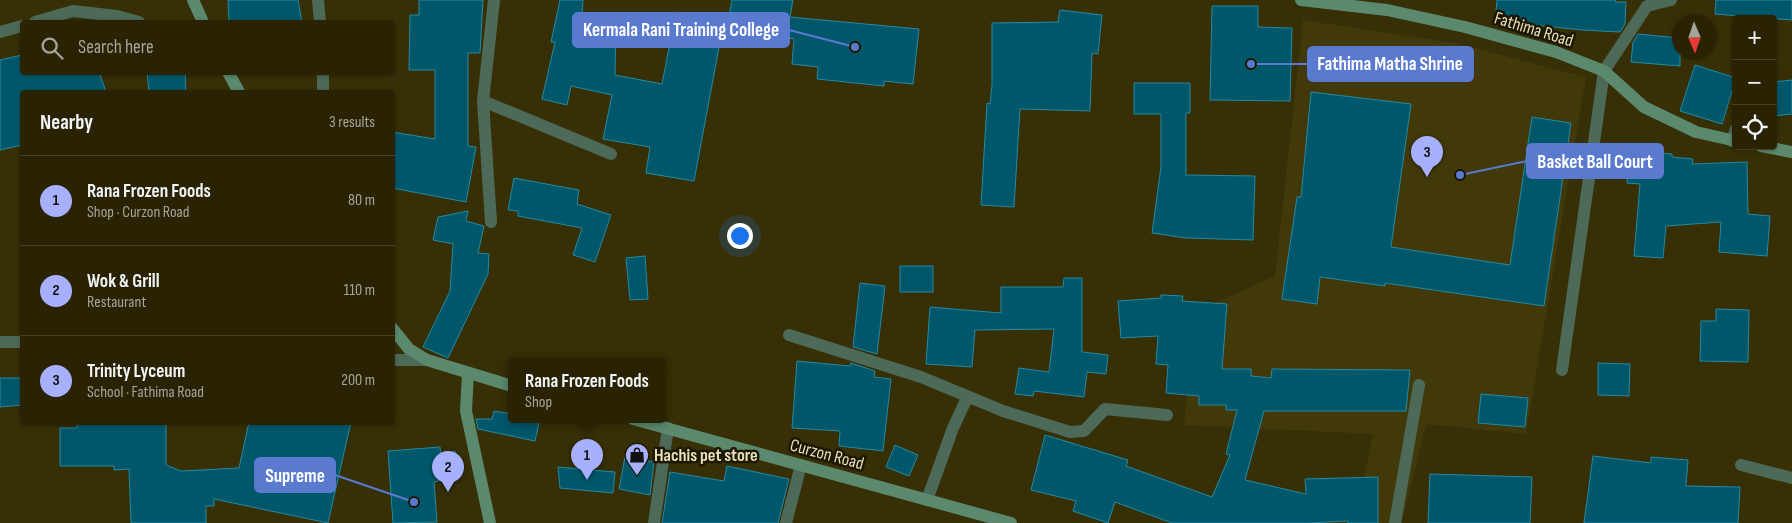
<!DOCTYPE html>
<html lang="en">
<head>
<meta charset="utf-8">
<style>
	body { margin:0; font-family:"Sofia Sans Condensed",sans-serif; background:#312b0e; color:#f1f3f6 }
	.controls { position:absolute; right:15px; top:15px; display:grid; overflow:hidden; border-radius:5px; box-shadow:0 1px 4px #0004 }
	.controls button { width:45px; height:45px; display:grid; place-items:center; padding:0; border:0; border-bottom:1px solid #454026; background:#292304; color:#f1f3f6; font:25px sans-serif }
	.compass { position:absolute; left:1672px; top:15px; width:45px; height:45px; border-radius:50%; background:#292304; box-shadow:0 1px 4px #0004; rotate:178deg }
	.you { position:absolute; left:739px; top:235px; width:18px; height:18px; margin:-12px; border:4px solid #fff; border-radius:50%; background:#1a73e8; box-shadow:0 0 0 8px #1a73e833 }
	.badge { display:grid; place-items:center; width:32px; height:32px; border-radius:50%; background:#a7b0fc; color:#111; font-size:16px; font-weight:700 }
	.pin { position:absolute; translate:-50% -41px; filter:drop-shadow(0 1px 2px #0008) }
	.pin::after { content:''; position:absolute; top:26px; width:18px; height:15px; background:inherit; clip-path:polygon(0 0,100% 0,50% 100%) }
	.popup { position:absolute; left:508px; top:358px; width:158px; height:65px; box-sizing:border-box; display:grid; place-content:center; border-radius:5px; background:#292304; filter:drop-shadow(0 1px 4px #0005); font-size:16px; white-space:nowrap; color:#a5a49a }
	.popup b { font-size:19px; color:#f1f3f6 }
	.popup::after { content:''; position:absolute; left:50%; top:100%; margin-left:-10px; border:10px solid transparent; border-top-color:#292304 }
	.list { margin:0; padding:0; list-style:none }
	h2 { display:flex; justify-content:space-between; align-items:center; height:65px; margin:0; padding:0 20px; font-size:21px }
	h2 small { font-size:16px; font-weight:400; color:#a5a49a }
	.list li { display:grid; grid-template-columns:32px 1fr auto; gap:15px; align-items:center; box-sizing:border-box; height:90px; padding:0 20px; border-top:1px solid #454026 }
	.list b { display:block; font-size:19px; white-space:nowrap }
	.list p { margin:0; font-size:16px; white-space:nowrap; color:#a5a49a }
	.list em { font-size:16px; font-style:normal; color:#a5a49a }
	.icon { flex:none; width:28px; height:28px; fill:none; stroke:currentColor; stroke-width:2; stroke-linecap:round; stroke-linejoin:round }
	.map { position:relative; flex:none; width:1792px; height:523px; overflow:hidden }
	.search { position:absolute; background:#292304; box-shadow:0 1px 4px #0004; left:20px; top:20px; width:375px; height:55px; display:flex; align-items:center; gap:12px; box-sizing:border-box; padding:0 18px; border-radius:5px; color:#a5a49a; font-size:19px }
	.panel { position:absolute; background:#292304; box-shadow:0 1px 4px #0004; left:20px; top:90px; width:375px; height:335px; border-radius:5px }
	.map>svg:first-child { display:block }
</style>
</head>
<body>
<div class="map">
<svg width="1792" height="523" viewBox="0 0 1792 523">
	<rect width="100%" height="100%" fill="#372f06"/>
	<!-- built -->
	<polygon fill="#41390a" points="1303,20 1455,43 1586,77 1526,434 1426,424 1402,523 1355,523 1373,434 1184,425 1194,312 1275,276"/>
	<!-- building -->
	<g fill="#00576a" stroke="#238aa3">
		<polygon points="228,0 298,0 302,22 229,22"/>
		<polygon points="419,0 483,0 480,53 468,53 468,146 476,147 466,202 392,188 392,132 435,139 435,70 409,70 410,15 419,15"/>
		<polygon points="560,0 583,0 582,16 616,17 615,75 662,84 676,12 724,21 694,181 646,173 650,147 603,139 612,95 571,86 567,105 542,99 555,42 551,42"/>
		<polygon points="732,0 793,0 790,17 919,29 913,84 884,81 884,86 817,79 818,67 792,64 794,39 727,27"/>
		<polygon points="1497,0 1616,0 1615,2 1626,2 1625,24 1620,32 1582,30 1495,21"/>
		<polygon points="1716,0 1792,0 1792,20 1715,14"/>
		<polygon points="1212,6 1258,6 1258,27 1292,28 1290,101 1210,100"/>
		<polygon points="1060,10 1102,15 1098,54 1092,53 1090,111 1020,109 1014,207 981,205 987,103 990,104 992,85 992,23 1058,22"/>
		<polygon points="1638,34 1680,38 1680,66 1631,62 1633,42"/>
		<polygon points="22,55 22,72 99,72 106,92 22,92 22,145 0,150 0,60"/>
		<polygon points="1695,65 1736,78 1722,124 1680,111"/>
		<polygon points="147,72 185,72 186,92 149,92"/>
		<polygon points="1792,80 1792,114 1773,116 1773,82"/>
		<polygon points="1134,83 1190,83 1190,113 1186,113 1186,175 1255,176 1253,240 1186,238 1152,233 1161,167 1161,114 1134,114"/>
		<polygon points="1311,92 1411,104 1391,247 1510,265 1532,117 1571,123 1544,306 1385,283 1385,286 1320,277 1317,304 1282,299 1297,197 1301,197"/>
		<polygon points="1630,151 1672,154 1672,157 1693,159 1692,164 1747,162 1748,214 1770,216 1767,256 1719,252 1721,222 1666,226 1663,258 1634,256 1640,184 1627,183"/>
		<polygon points="514,178 579,190 577,204 611,215 595,262 573,255 582,228 518,216 518,211 508,210"/>
		<polygon points="468,211 466,221 484,226 478,253 489,254 488,274 448,358 423,347 450,291 453,244 433,240 438,217"/>
		<polygon points="645,256 648,299 630,300 626,258"/>
		<rect x="900" y="266" width="33" height="26"/>
		<polygon points="1064,278 1082,278 1082,352 1108,355 1106,374 1087,372 1084,397 1034,391 1033,396 1015,394 1019,368 1049,372 1054,329 975,330 972,367 926,364 930,307 1001,313 1001,287 1063,287"/>
		<polygon points="860,283 885,286 877,354 853,347"/>
		<polygon points="1161,295 1183,296 1182,301 1227,304 1222,369 1251,369 1251,376 1271,378 1272,369 1410,370 1406,411 1264,411 1245,480 1306,494 1305,479 1378,477 1378,523 1348,523 1348,521 1309,523 1172,523 1115,502 1108,523 1073,511 1076,501 1031,490 1045,435 1128,460 1126,466 1212,497 1230,455 1226,454 1237,410 1226,410 1226,405 1199,405 1199,396 1166,393 1168,365 1156,364 1158,336 1121,338 1118,301 1161,298"/>
		<polygon points="1716,309 1749,310 1748,362 1700,361 1701,321 1716,321"/>
		<polygon points="797,361 850,366 851,363 875,371 874,377 891,379 883,451 839,446 840,431 792,428"/>
		<polygon points="1598,363 1630,364 1629,396 1598,395"/>
		<polygon points="0,378 22,378 22,405 0,407"/>
		<polygon points="1481,394 1528,398 1525,427 1478,423"/>
		<polygon points="494,411 512,414 512,419 540,419 535,441 478,429 476,419 492,419"/>
		<polygon points="77,422 166,422 166,465 181,471 239,468 249,422 351,422 328,523 214,499 214,506 206,506 206,523 131,523 129,469 114,470 114,466 60,466 60,428 77,428"/>
		<polygon points="895,445 918,455 909,476 886,467"/>
		<polygon points="440,447 441,456 455,451 462,475 434,482 437,522 393,523 388,451"/>
		<polygon points="1593,456 1651,463 1651,457 1688,460 1686,486 1740,487 1738,523 1584,523"/>
		<polygon points="625,457 654,462 650,495 619,489"/>
		<polygon points="727,466 789,479 778,523 662,523 670,472 724,481"/>
		<polygon points="558,467 615,472 613,493 560,488"/>
		<polygon points="1430,474 1532,477 1530,523 1428,523"/>
	</g>
	<g fill="none" stroke-linecap="round" stroke-linejoin="round">
		<!-- street -->
		<g stroke="#4d6958" stroke-width="12">
			<polyline points="318,0 320,22"/>
			<polyline points="35,22 73,11 117,16 139,22"/>
			<polyline points="0,32 22,26"/>
			<polyline points="323,92 323,72"/>
			<polyline points="483,101 494,0"/>
			<polyline points="1732,141 1736,129"/>
			<polyline points="491,222 483,101 611,154"/>
			<polyline points="789,335 921,377 1003,411 1070,432 1084,431 1105,409 1167,415"/>
			<polyline points="0,342 22,342"/>
			<polyline points="392,360 427,360"/>
			<polyline points="1562,370 1604,71 1647,6 1671,0"/>
			<polyline points="1741,465 1792,478"/>
			<polyline points="927,500 953,428 967,398"/>
			<polyline points="654,523 668,428"/>
			<polyline points="786,523 801,465"/>
			<polyline points="1395,523 1419,385"/>
		</g>
		<!-- secondary -->
		<g stroke="#5b896e" stroke-width="12">
			<polyline points="193,0 203,22"/>
			<polyline points="1301,0 1387,10 1465,27 1556,52 1604,71 1644,107 1696,132 1736,141"/>
			<polyline points="228,72 239,92"/>
			<polyline points="1761,146 1792,152"/>
			<polyline points="392,328 409,349 427,360 512,386"/>
			<polyline points="468,374 466,411 490,523"/>
			<polyline points="633,419 1011,523"/>
		</g>
	</g>
	<!-- icons -->
	<defs>
		<g id="shop-pin" transform="scale(1.25)"><path d="M0 17L-7.5 6A9.5 9.5 0 1 1 7.5 6Z" fill="#a7b0fc" stroke="#1d1700"/><path d="M-5-2.5h2.3a2.7 3.5 0 0 1 5.4 0H5L5.5 6h-11ZM-1.5-2.5h3a1.5 2.3 0 0 0-3 0Z" fill="#111"/></g>
	</defs>
	<g fill-rule="evenodd">
		<use href="#shop-pin" x="637" y="455"/>
	</g>
	<g text-anchor="middle" stroke-width="5" stroke-linejoin="round" paint-order="stroke">
		<!-- street labels -->
		<g font-size="18" fill="#e6dfbb" stroke="#1d1700">
			<text transform="translate(1534 29) rotate(17)" y="6">Fathima Road</text>
			<text transform="translate(827 454) rotate(15)" y="6">Curzon Road</text>
		</g>
		<!-- poi labels -->
		<g font-size="18" font-weight="bold" fill="#e6dfbb" stroke="#1d1700" text-anchor="start">
			<text x="654" y="461">Hachis pet store</text>
		</g>
	</g>
	<!-- callouts -->
	<path fill="none" stroke="#597acf" stroke-width="2" d="M855 47L789 30M1251 64L1308 64M1460 175L1527 161M414 502L335 475"/>
	<g fill="#597acf" stroke="#1d1700" stroke-width="2">
		<circle cx="855" cy="47" r="5"/>
		<circle cx="1251" cy="64" r="5"/>
		<circle cx="1460" cy="175" r="5"/>
		<circle cx="414" cy="502" r="5"/>
	</g>
	<g fill="#597acf" stroke="#597acf" stroke-width="2">
		<rect x="573" y="13" width="216" height="34" rx="5"/>
		<rect x="1308" y="47" width="165" height="34" rx="5"/>
		<rect x="1527" y="144" width="136" height="34" rx="5"/>
		<rect x="255" y="458" width="80" height="34" rx="5"/>
	</g>
	<g font-size="19" text-anchor="middle" font-weight="bold" fill="#fff">
		<text x="681" y="36">Kermala Rani Training College</text>
		<text x="1390" y="70">Fathima Matha Shrine</text>
		<text x="1595" y="168">Basket Ball Court</text>
		<text x="295" y="482">Supreme</text>
	</g>
</svg>
<div class="controls">
<button>+</button>
<button>−</button>
<button><svg class="icon" aria-label="locate" viewBox="0 0 24 24"><circle cx="12" cy="12" r="6"/><path d="M12 2v4M12 18v4M2 12h4M18 12h4"/></svg></button>
</div>
<svg class="compass" viewBox="-18 -18 36 36"><path d="M0-13l5 13h-10z" fill="#e53935"/><path d="M0 13l5-13h-10z" fill="#a5a49a"/></svg>
<div class="you"></div>
<div class="pin badge" style="left:587px;top:480px">1</div>
<div class="popup"><b>Rana Frozen Foods</b>Shop</div>
<div class="pin badge" style="left:448px;top:492px">2</div>
<div class="pin badge" style="left:1427px;top:177px">3</div>
<div class="search"><svg class="icon" aria-label="search" viewBox="0 0 24 24"><circle cx="10" cy="10" r="6"/><path d="M15 15l6 6"/></svg>Search here</div>
<section class="panel">
<h2>Nearby<small>3 results</small></h2>
<ul class="list">
<li><span class="badge">1</span><div><b>Rana Frozen Foods</b><p>Shop · Curzon Road</p></div><em>80 m</em></li>
<li><span class="badge">2</span><div><b>Wok &amp; Grill</b><p>Restaurant</p></div><em>110 m</em></li>
<li><span class="badge">3</span><div><b>Trinity Lyceum</b><p>School · Fathima Road</p></div><em>200 m</em></li>
</ul>
</section>
</div>
</body>
</html>
